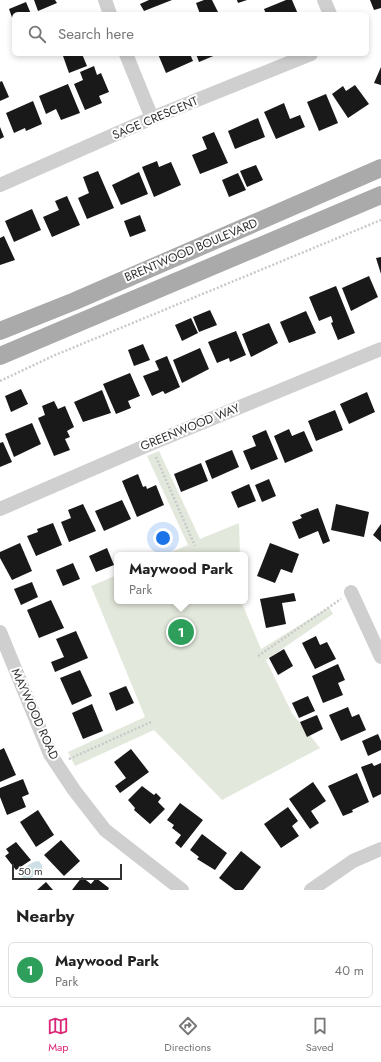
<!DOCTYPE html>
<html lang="en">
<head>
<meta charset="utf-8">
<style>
	body { margin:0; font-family:Jost,sans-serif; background:#f6f6f6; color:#222 }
	.scale { position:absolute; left:12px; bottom:10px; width:110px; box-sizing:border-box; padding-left:4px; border:2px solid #323232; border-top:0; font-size:11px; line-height:14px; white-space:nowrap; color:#323232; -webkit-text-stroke:3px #fff; paint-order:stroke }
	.you { position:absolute; left:163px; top:538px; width:14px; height:14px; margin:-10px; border:3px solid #fff; border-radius:50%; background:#1a73e8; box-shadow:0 0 0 6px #1a73e833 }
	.badge { display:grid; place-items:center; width:26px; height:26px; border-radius:50%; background:#db2777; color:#fff; font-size:13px; font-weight:700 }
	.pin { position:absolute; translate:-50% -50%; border:2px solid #fff; box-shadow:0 1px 4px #0006 }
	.popup { position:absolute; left:114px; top:552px; width:134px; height:52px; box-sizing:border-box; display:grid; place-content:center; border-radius:6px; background:#fff; filter:drop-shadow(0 1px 3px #0005); font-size:13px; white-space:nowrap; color:#767676 }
	.popup b { font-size:15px; color:#222 }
	.popup::after { content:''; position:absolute; left:50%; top:100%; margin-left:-8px; border:8px solid transparent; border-top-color:#fff }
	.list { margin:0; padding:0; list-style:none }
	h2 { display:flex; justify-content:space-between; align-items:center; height:52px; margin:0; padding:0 16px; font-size:17px }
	h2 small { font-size:13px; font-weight:400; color:#767676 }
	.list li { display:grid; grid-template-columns:26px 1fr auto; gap:12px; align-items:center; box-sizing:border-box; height:56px; margin:0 8px 8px; padding:0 8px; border:1px solid #e0e0e0; border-radius:6px }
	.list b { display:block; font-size:15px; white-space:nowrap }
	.list p { margin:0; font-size:13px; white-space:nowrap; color:#767676 }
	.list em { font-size:13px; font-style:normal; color:#767676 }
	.icon { flex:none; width:22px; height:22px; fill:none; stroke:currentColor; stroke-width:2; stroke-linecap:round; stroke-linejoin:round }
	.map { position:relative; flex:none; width:381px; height:890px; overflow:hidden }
	.search { position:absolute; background:#fff; box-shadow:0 2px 6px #0003; left:12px; right:12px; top:12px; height:44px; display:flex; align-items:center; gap:10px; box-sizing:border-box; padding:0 14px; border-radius:6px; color:#767676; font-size:15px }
	.sheet { height:116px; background:#fff }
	nav { display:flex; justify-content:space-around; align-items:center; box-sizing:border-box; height:56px; border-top:1px solid #e0e0e0; background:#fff; font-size:11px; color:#767676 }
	nav a { display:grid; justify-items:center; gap:2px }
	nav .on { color:#db2777 }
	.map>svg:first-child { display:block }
</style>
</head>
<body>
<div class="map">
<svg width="381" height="890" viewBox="0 0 381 890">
	<rect width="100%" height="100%" fill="#fff"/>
	<!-- green -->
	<g fill="#e3e8dc">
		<polygon points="159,451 200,539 239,523 240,555 164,555 188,545 147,456"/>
		<polygon points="117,575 117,601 241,601 261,649 329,607 333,614 266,660 292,713 320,748 222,800 154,730 75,766 68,752 145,717 91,586"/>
	</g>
	<!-- water -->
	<path fill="#cce0e6" d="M39 861 42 865V869L29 880 23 879 21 876C22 868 32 861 39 861Z"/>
	<!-- building -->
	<g fill="#191919">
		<polygon points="34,0 55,0 57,3 38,11"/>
		<polygon points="149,0 172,0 144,11 140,4"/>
		<polygon points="204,0 212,0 219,14 200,14 196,3"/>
		<polygon points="237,0 247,0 238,3"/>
		<polygon points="286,0 292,0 298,14 266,14 264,9"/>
		<polygon points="370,0 381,0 381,8 374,10"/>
		<polygon points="26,2 31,14 14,14 14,23 9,9"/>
		<polygon points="67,54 82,54 87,66 69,73 63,56"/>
		<polygon points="158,54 190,54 193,61 166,73"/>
		<polygon points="196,54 218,54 199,62"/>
		<polygon points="94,66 97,75 101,73 109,92 99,96 102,103 85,110 74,84 83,80 80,72"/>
		<polygon points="381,67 381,85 374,83"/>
		<polygon points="2,81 9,97 0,101 0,82"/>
		<polygon points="68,84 80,113 61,120 56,109 46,114 39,96"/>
		<polygon points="355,85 369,104 348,118 332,94 343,86 346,91"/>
		<polygon points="326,94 338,123 319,131 307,102"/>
		<polygon points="33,101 42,124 26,131 25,128 14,133 6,113"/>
		<polygon points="284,103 290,119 300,115 305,127 276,139 264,112"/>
		<polygon points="258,118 265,137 235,149 228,131"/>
		<polygon points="0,127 4,137 0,139"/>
		<polygon points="214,132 228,163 200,174 192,155 207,149 202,137"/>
		<polygon points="157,161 159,167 171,162 181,185 154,197 142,167"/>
		<polygon points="256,165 263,180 247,187 240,171"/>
		<polygon points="98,171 114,208 87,219 78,198 89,193 83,177"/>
		<polygon points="139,172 148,194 121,205 112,185"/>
		<polygon points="238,173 246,190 229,197 222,180"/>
		<polygon points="67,196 80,225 52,237 43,217 59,210 55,201"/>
		<polygon points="32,209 41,230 14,242 5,221"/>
		<polygon points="140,215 146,231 130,237 124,221"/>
		<polygon points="4,236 15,260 0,265 0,238"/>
		<polygon points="381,257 381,274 376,258"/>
		<polygon points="369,276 378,297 351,311 342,288"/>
		<polygon points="336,286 355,333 338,340 331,323 333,322 331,316 319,321 309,297"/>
		<polygon points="210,310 217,325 199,332 193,317"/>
		<polygon points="306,311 316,333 289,343 280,322"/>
		<polygon points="191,318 198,333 182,341 175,325"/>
		<polygon points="269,323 278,343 251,357 242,334"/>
		<polygon points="236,331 246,355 230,362 229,358 217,363 208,342"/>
		<polygon points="143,344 150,360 134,366 128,350"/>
		<polygon points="200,348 209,369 182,383 173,360"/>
		<polygon points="167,356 180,387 165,394 163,391 152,396 143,376 159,370 155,361"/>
		<polygon points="130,373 140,396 128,401 131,408 116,414 103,384"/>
		<polygon points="21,389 28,404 11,412 5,396"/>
		<polygon points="102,390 111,413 83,422 74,402"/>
		<polygon points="367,392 375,412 349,424 340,404"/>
		<polygon points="54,401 58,409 65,406 74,427 67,431 70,437 65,439 70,450 54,456 38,418 45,415 42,406"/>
		<polygon points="335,410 343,430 316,441 308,421"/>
		<polygon points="32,423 41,444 14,457 5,434"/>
		<polygon points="289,429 292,436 304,431 313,451 285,463 274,436"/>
		<polygon points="266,430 278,459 251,470 243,451 256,446 252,436"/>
		<polygon points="3,442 12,462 0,467 0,443"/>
		<polygon points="232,450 239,467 212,479 205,461"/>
		<polygon points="201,463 208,481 181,492 174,474"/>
		<polygon points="138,474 143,487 146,486 147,489 156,485 164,505 137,517 122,481"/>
		<polygon points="269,479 276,496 262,502 255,485"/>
		<polygon points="249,484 256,501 238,508 231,492"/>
		<polygon points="122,500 131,519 104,531 95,511"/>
		<polygon points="83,504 96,531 69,542 61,522 71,518 68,510"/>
		<polygon points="336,504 369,512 364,537 331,530"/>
		<polygon points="318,508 330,541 323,544 318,531 299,539 292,522 302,518 300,515"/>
		<polygon points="53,523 62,545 36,556 27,536 38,532 37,529"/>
		<polygon points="381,524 381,542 373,535"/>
		<polygon points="20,543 32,571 12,580 0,558 0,552"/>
		<polygon points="270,543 299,554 292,573 281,569 275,583 257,576"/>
		<polygon points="107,548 114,565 96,572 89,556"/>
		<polygon points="73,563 80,579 63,586 56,570"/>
		<polygon points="32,582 38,597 21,605 14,589"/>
		<polygon points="294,593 296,601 282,603 286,624 266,628 260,599"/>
		<polygon points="51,600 64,628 39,638 27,610"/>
		<polygon points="76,631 88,658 55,672 51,662 64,657 56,639"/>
		<polygon points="316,636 320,645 327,642 336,659 315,669 302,643"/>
		<polygon points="284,649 293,666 278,675 269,658"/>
		<polygon points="338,664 345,680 338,683 343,695 323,703 312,676"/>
		<polygon points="80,670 92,696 72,705 60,678"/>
		<polygon points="126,686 134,703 116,711 109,693"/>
		<polygon points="308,696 315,711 299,718 292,703"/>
		<polygon points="92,704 103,731 83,739 72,713"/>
		<polygon points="348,707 352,717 359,714 366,730 341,741 329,715"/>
		<polygon points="317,715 323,729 307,737 300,722"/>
		<polygon points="378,734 381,741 381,750 368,756 362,741"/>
		<polygon points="4,748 16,775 0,782 0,750"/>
		<polygon points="131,749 149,772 120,793 115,786 126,778 114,762"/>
		<polygon points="372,763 374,766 381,763 381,794 373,798 361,767"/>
		<polygon points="357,773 369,802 352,810 353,812 343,816 328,786"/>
		<polygon points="23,779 29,794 22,797 26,807 7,815 0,797 0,788"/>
		<polygon points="313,782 326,801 311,811 319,823 310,829 289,799"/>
		<polygon points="142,786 154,795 156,793 161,798 158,802 165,809 150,824 134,810 135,808 128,800"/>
		<polygon points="180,803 203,820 181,848 175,843 181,835 172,828 174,825 167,820"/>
		<polygon points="288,807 298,821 292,826 299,836 281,848 264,824"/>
		<polygon points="38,810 54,835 36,847 20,822"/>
		<polygon points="202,834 227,853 215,870 197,859 199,857 190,850"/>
		<polygon points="61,840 80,861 64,876 44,855"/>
		<polygon points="16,842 31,860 16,870 5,856 9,853 6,849"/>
		<polygon points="241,851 261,867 243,890 235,890 219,878"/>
		<polygon points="82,877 91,884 96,878 109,888 108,890 72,890"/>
		<polygon points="46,882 53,890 37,890"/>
	</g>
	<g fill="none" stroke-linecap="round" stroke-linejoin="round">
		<!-- path -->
		<g stroke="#c9c9c9" stroke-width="2.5" stroke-dasharray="2 2" stroke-linecap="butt">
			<polyline points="0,381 53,356 381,220"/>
			<polyline points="156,457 195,546"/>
			<polyline points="258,656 341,599"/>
			<polyline points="69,759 151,722"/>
		</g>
		<!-- minor -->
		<g stroke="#cfcfcf" stroke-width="14">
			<polyline points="105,0 110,14"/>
			<polyline points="324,0 330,14"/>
			<polyline points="126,54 152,118"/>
			<polyline points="0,185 152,118 311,54"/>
			<polyline points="0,509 150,444 381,349"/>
			<polyline points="351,592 381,657"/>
			<polyline points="0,632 50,754 74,790 105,830 182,890"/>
			<polyline points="311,890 353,861 381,849"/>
		</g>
		<!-- major -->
		<g stroke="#aaa" stroke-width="18">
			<polyline points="0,331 75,301 381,168"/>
			<polyline points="0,356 381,195"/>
		</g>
	</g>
	<g text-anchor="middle" stroke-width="4" stroke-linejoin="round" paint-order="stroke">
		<!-- street labels -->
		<g font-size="12" fill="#323232" stroke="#fff">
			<text transform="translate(155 118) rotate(-23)" y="4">SAGE CRESCENT</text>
			<text transform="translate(191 250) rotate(-23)" y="4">BRENTWOOD BOULEVARD</text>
			<text transform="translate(190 427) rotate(-22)" y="4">GREENWOOD WAY</text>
			<text transform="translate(35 714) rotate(66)" y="4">MAYWOOD ROAD</text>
		</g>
	</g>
</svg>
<div class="scale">50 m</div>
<div class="you"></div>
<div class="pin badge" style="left:181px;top:632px;background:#2e9e5b">1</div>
<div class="popup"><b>Maywood Park</b>Park</div>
<div class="search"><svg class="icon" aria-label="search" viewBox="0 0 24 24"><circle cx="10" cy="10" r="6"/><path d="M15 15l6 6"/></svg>Search here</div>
</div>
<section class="sheet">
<h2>Nearby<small></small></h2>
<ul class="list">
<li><span class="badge" style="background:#2e9e5b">1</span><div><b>Maywood Park</b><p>Park</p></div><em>40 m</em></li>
</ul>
</section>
<nav>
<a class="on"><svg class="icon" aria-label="map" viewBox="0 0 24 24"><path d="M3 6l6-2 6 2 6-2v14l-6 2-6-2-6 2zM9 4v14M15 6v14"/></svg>Map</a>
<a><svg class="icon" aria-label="directions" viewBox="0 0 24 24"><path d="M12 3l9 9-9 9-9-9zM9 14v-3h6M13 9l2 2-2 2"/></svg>Directions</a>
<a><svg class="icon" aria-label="saved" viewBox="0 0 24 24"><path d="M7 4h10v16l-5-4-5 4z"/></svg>Saved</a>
</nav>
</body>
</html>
